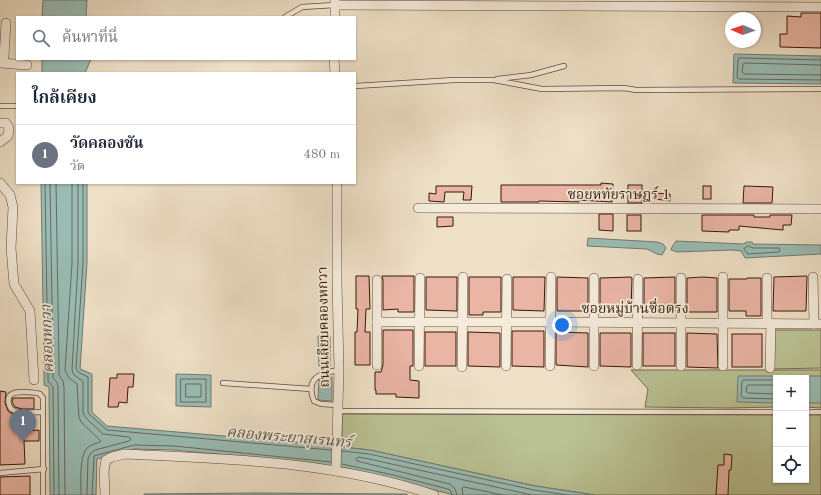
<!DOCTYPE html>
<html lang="th">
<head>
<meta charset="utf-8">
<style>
	body { margin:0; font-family:"Old Standard TT","Noto Serif Thai",serif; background:#f6f6f7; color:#1f2937 }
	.controls { position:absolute; right:12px; bottom:12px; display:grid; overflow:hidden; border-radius:0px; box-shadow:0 1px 3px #0004 }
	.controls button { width:36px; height:36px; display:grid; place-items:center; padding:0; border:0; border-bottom:1px solid #e0e1e3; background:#fff; color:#1f2937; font:20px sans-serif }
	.compass { position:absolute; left:725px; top:12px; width:36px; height:36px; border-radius:50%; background:#fff; box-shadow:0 1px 3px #0004; rotate:272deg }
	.you { position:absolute; left:562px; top:325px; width:14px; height:14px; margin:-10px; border:3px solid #fff; border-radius:50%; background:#1a73e8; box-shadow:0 0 0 6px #1a73e833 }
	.badge { display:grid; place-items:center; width:26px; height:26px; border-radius:50%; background:#8f2418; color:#fff; font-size:13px; font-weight:700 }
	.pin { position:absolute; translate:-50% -33px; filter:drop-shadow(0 1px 2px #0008) }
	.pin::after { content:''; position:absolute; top:21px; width:14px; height:12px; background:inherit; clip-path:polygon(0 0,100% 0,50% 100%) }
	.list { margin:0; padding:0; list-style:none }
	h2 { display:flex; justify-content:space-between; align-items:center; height:52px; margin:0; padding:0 16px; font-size:17px }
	h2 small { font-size:13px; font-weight:400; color:#747a83 }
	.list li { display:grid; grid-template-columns:26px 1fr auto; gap:12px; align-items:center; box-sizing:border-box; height:60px; padding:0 16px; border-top:1px solid #e0e1e3 }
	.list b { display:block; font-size:15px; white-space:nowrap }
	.list p { margin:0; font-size:13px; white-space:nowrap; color:#747a83 }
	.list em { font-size:13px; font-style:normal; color:#747a83 }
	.icon { flex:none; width:22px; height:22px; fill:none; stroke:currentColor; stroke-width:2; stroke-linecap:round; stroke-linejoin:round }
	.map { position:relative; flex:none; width:821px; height:495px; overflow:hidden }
	.search { position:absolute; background:#fff; box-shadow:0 1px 3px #0004; left:16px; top:16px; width:340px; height:44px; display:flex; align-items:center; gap:10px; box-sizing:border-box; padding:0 14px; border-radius:0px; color:#747a83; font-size:15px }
	.panel { position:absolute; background:#fff; box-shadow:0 1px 3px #0004; left:16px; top:72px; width:340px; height:112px; border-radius:0px }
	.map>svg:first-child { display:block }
</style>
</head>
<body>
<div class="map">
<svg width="821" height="495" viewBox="0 0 821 495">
	<rect width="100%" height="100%" fill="#eee0c7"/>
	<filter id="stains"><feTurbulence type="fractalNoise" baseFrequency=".005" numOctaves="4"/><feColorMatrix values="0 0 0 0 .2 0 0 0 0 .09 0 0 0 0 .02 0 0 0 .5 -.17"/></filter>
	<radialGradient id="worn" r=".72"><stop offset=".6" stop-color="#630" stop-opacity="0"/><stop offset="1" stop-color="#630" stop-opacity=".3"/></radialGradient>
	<!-- green -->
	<g fill="#bac294" stroke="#796c4e">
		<polygon points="772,330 821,330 821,368 772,369"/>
		<polygon points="631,370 821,370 821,408 806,407 806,378 776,378 776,407 728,408 645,407 648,389"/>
		<polygon points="342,414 776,415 776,480 806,480 806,415 821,415 821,495 595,495 535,486 370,450 342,447"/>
	</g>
	<!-- water -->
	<g fill="#99bdb6" stroke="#727a70">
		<polygon points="43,0 87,0 86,17 42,17"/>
		<polygon points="734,54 821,56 821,84 733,83"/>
		<polygon points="42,59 91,59 85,73 42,73"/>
		<polygon points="41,183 87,183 87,263 80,369 92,374 92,412 107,426 294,442 370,450 535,486 595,495 454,495 347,468 270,459 174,450 134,449 97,459 96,495 50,495 49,387 44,385 44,365"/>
		<polygon points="588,238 657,242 663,244 666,248 662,255 657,254 647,249 587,246"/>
		<polygon points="676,241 743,244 747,242 752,242 753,244 821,245 821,254 745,258 741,251 732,250 677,252 671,250 672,247"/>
		<polygon points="318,336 330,336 330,366 319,366"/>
		<polygon points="176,374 211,375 211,407 176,406"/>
		<polygon points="738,376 821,376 821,403 806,403 806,378 776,378 776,403 737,402"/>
		<polygon points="327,377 332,377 332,401 318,400 319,380"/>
		<polygon points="255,493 407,494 407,495 144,495 144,494"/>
	</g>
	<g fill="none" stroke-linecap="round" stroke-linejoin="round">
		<!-- shore -->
		<g stroke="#686a5f" stroke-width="1">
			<polyline points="821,60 739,58 738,60 737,77 739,79 821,80"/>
			<polyline points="821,65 744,63 743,65 742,72 744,74 821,75"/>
			<polyline points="45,183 48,365 48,381 53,387 54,495"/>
			<polyline points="50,183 53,365 53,378 57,382 58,387 59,495"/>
			<polyline points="56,183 59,365 59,375 63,381 64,387 65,495"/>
			<path d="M72 183V263L65 370 69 378 77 384 79 418 82 423 101 441C97 444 91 444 87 448 79 456 81 484 81 495"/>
			<polyline points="78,183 78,263 72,370 74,375 83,381 83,413 86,418 103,434 129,437 131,439 129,441 95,450 91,453 88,458 87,495"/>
			<polyline points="83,183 83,263 76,368 78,372 88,377 88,412 90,415 107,430 331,450"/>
			<polygon points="748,246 753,248 779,248 780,251 778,252 748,254 744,249"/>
			<rect x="181" y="379" width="25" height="23"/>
			<polyline points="776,380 743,380 742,382 741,396 743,398 776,399"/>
			<rect x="186" y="384" width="15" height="13"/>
			<polyline points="776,385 748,385 747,386 746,391 748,393 776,394"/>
			<polyline points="342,451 369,454 534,490 567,495"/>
			<polyline points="342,464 393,475 448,489 451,491 452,495"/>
			<polyline points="92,495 94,456 134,445 174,446 331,462"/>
			<polyline points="457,495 455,489 450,484 357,461 356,459 358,457 369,459 532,495"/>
			<polyline points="463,495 462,488 464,487 503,495"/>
		</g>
	</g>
	<!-- building -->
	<g fill="#eab5a5" stroke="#381608">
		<polygon points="801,13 821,13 821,48 780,47 780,34 787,34 787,16 801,17"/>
		<polygon points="601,183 613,184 612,202 579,200 579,202 539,201 539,202 501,202 501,185 601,185"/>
		<rect x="628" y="185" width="14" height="18"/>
		<polygon points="436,186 472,186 471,200 463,200 464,192 445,192 444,202 429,201 429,193 436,194"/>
		<rect x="703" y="186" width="8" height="13"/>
		<polygon points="744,186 773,187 772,203 743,203"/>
		<polygon points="655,193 670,194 670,201 655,199"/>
		<polygon points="599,214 613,214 613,231 599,230"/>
		<rect x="627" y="215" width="14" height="16"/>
		<polygon points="702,215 754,215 754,217 770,217 770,215 792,215 791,225 783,225 783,230 739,226 739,230 729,230 729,232 702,231"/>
		<polygon points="437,217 453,217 453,226 437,227"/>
		<polygon points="356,276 369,276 370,309 366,309 365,332 370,332 370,365 355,365 355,332 357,332 358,309 356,309"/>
		<polygon points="382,276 414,276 414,312 398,312 398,309 383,310 383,280"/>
		<polygon points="807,276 806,311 773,311 774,277"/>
		<polygon points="426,277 457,277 457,311 426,310"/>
		<polygon points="469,277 501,277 501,312 483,312 483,315 469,315"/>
		<polygon points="513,277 545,277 544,311 513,310"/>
		<polygon points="557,277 588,278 588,311 557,311"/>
		<polygon points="631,277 632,278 631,311 600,312 600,278"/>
		<polygon points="675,277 675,311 644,310 644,278"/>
		<polygon points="703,277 717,278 717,312 687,312 687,278"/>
		<polygon points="747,278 761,278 761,316 746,316 746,311 729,311 729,279 747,279"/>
		<polygon points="383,330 413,330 413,366 410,366 410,380 419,381 419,398 396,397 396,394 376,394 376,390 375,390 375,372 381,372 383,365"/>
		<polygon points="512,331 544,331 544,367 512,366"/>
		<rect x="425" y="332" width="31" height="34"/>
		<polygon points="468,332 500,333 500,367 468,366"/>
		<polygon points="556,332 588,333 588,367 556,365"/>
		<polygon points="600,333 631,333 631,367 600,366"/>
		<rect x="643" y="333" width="32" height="33"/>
		<polygon points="687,333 717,334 718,368 687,367"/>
		<rect x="732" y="334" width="30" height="33"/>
		<polygon points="117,374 134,374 133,387 128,387 127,403 119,402 118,407 108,407 110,378 117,378"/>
		<polygon points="0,391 6,392 5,403 8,411 14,415 24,416 24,431 39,430 39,441 24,441 25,464 0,465"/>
		<polygon points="13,398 34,398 34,409 22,409 15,407 12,402"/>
		<polygon points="724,454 732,455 731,470 729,470 728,495 716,495 718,465 724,465"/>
		<polygon points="30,476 30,495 0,495 0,477"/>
	</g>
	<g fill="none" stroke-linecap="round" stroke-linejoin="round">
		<!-- lane casing -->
		<g stroke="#664838" stroke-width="6">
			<g id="lane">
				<polyline points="285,17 302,7 335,5"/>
				<polyline points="497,79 531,75 564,66"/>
				<polyline points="355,86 454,80 494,80 542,89 624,88 636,90 821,89"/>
				<polyline points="0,106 17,106"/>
				<polyline points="223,383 311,389"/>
				<path d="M338 405 321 404 314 401C305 378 320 373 339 370"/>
				<polyline points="338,411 776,412"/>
				<polyline points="806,412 821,412"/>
				<polyline points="0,473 44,469"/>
				<path d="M43 495V398L40 394C35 392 17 391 12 394 6 397 8 409 15 411 23 414 35 412 43 412"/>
			</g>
		</g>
		<!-- street casing -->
		<g stroke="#664838" stroke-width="10">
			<g id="street">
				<polyline points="335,5 821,7"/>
				<polyline points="335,17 335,0"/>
				<polyline points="4,57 6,23"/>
				<polyline points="334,59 335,73"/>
				<polyline points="0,63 27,65"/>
				<polyline points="0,123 6,123 9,128 8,136 0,142"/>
				<polyline points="0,183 10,195 13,207 11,248 14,284 30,311 34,380"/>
				<polyline points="418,208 821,209"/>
				<polyline points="813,277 814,324"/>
				<polyline points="681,278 681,366"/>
				<polyline points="767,278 767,323"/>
				<polyline points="377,322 550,322 821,324"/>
				<polyline points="377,365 377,280"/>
				<polyline points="637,365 638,279"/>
				<polyline points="419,366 420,278"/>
				<polyline points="506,366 507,279"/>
				<polyline points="550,366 551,277"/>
				<polyline points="594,366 594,278"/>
				<polyline points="723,366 723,277"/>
				<polyline points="462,367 463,277"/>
				<polyline points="770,368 771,323"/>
				<polyline points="336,471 339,370 337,282 337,183"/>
				<path d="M105 495 104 471 106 460 112 457 125 454C228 459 335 461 434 495"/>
			</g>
		</g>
		<!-- lane -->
		<use href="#lane" stroke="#f4ebdb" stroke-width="4.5"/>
		<!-- street -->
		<use href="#street" stroke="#f4ebdb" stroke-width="9"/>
	</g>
	<g text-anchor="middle" stroke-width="3.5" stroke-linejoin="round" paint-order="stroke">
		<!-- street labels -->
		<g font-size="14" fill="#381608" stroke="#f4ebdb">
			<text x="619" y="199">ซอยหทัยราษฎร์ 1</text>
			<text x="635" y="313">ซอยหมู่บ้านซื่อตรง</text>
			<text transform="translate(323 327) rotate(-91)" y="5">ถนนเลียบคลองหกวา</text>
		</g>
		<!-- water labels -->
		<g font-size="15" font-style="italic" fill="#5a5045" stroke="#f4ebdb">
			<text transform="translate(47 339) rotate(-92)" y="5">คลองหกวา</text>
			<text transform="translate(289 437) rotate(5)" y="5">คลองพระยาสุเรนทร์</text>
		</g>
	</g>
	<rect width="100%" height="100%" filter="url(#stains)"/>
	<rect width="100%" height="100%" fill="url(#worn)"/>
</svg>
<div class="controls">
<button>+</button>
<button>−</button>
<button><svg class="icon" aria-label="locate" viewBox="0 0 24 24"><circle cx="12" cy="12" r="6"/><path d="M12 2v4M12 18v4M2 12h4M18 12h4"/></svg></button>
</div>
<svg class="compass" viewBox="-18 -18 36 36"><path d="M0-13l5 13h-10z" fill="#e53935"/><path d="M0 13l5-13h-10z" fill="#747a83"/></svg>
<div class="you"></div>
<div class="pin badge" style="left:23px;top:442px;background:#6b7280">1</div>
<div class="search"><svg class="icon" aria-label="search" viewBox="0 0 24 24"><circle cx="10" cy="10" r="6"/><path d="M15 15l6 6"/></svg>ค้นหาที่นี่</div>
<section class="panel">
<h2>ใกล้เคียง<small></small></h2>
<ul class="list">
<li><span class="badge" style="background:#6b7280">1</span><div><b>วัดคลองชัน</b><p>วัด</p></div><em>480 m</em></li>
</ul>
</section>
</div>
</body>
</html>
